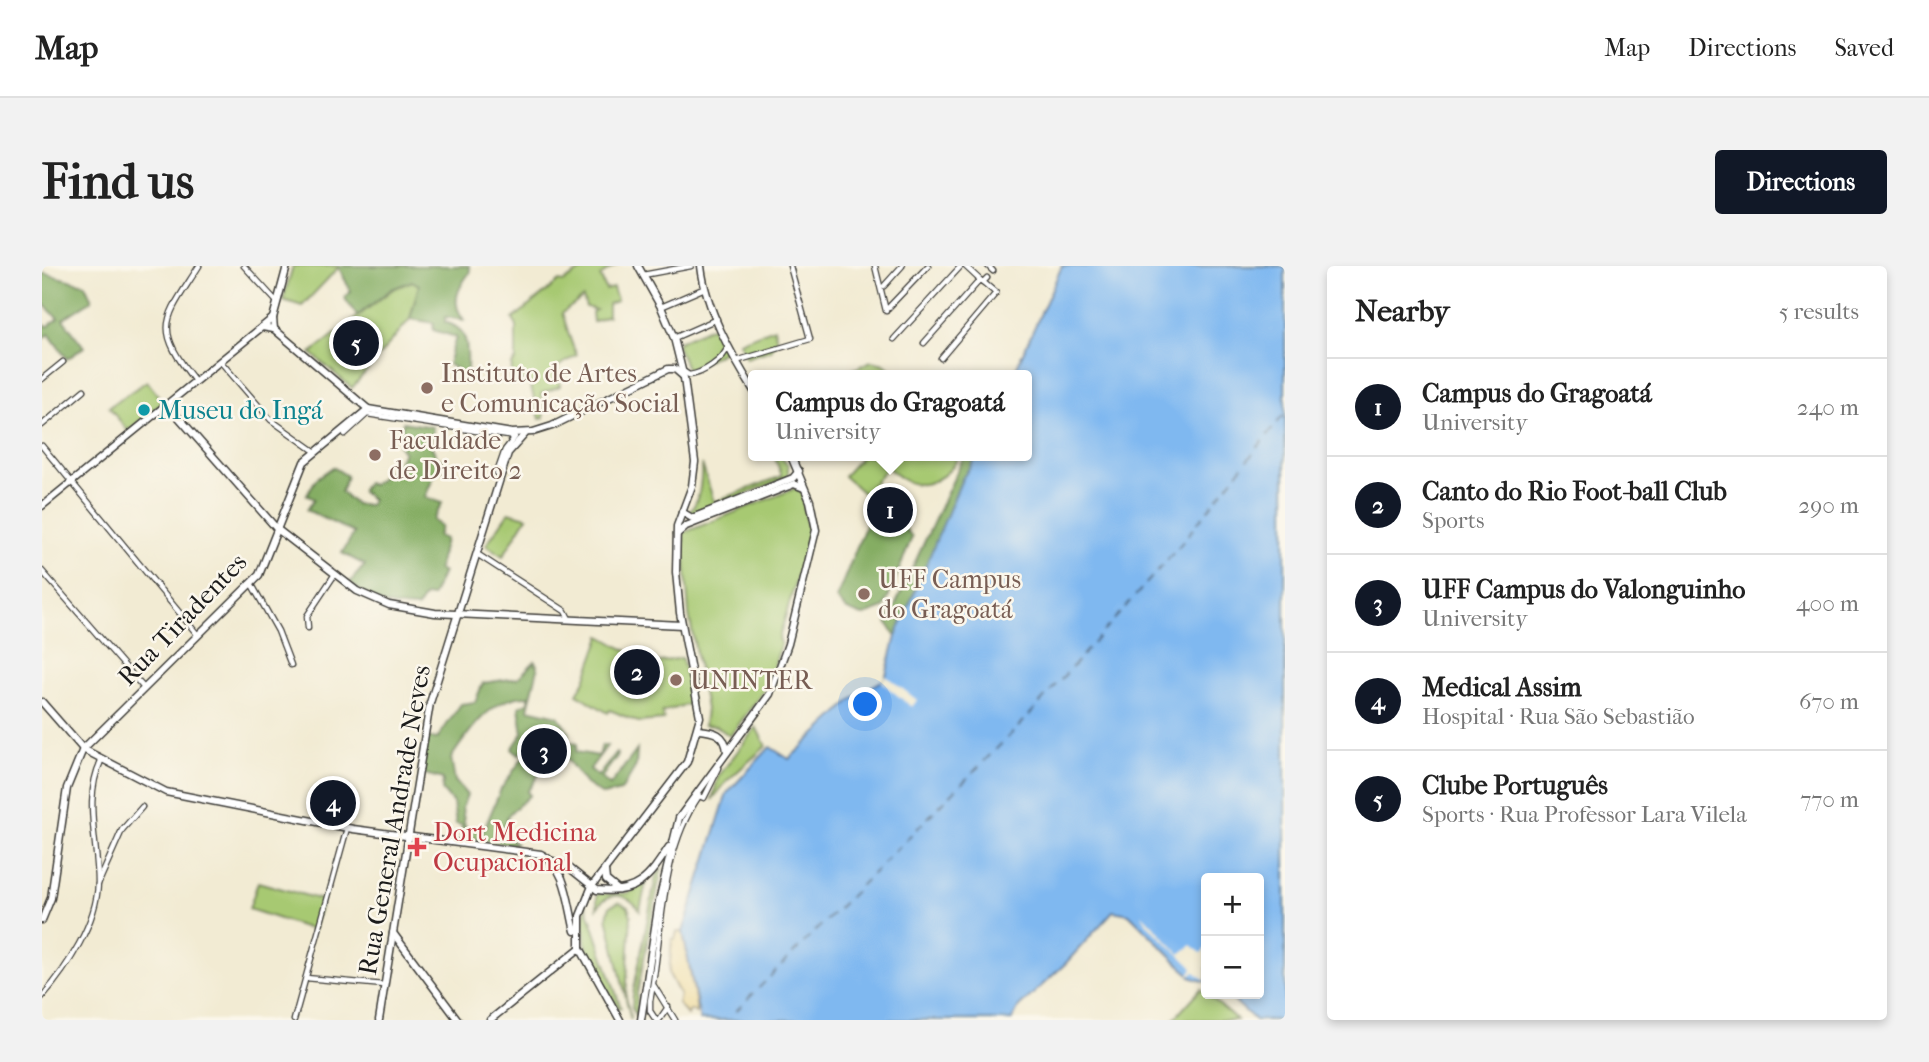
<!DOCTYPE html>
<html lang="en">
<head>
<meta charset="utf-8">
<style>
	body { margin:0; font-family:"IM FELL French Canon",serif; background:#f2f2f2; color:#222 }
	.controls { position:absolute; right:21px; bottom:21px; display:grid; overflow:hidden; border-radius:7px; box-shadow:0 4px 10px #0003 }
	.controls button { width:63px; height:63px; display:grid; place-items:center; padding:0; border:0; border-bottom:2px solid #e0e0e0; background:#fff; color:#222; font:35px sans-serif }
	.you { position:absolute; left:824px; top:439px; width:24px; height:24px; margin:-18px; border:5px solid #fff; border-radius:50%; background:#1a73e8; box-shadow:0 0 0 10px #1a73e833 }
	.badge { display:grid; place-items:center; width:46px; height:46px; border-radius:50%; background:#111827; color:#fff; font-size:23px; font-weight:700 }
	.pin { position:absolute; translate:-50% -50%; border:4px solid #fff; box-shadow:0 2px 7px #0006 }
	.popup { position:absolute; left:706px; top:104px; width:284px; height:91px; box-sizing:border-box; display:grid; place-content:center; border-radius:7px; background:#fff; filter:drop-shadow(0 2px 5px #0005); font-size:23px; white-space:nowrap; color:#767676 }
	.popup b { font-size:26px; color:#222 }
	.popup::after { content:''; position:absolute; left:50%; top:100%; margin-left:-14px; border:14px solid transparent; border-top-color:#fff }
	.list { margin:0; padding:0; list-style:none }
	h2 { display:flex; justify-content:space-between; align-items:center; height:91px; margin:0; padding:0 28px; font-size:30px }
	h2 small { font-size:23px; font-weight:400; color:#767676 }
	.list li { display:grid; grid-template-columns:46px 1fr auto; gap:21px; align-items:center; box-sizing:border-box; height:98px; padding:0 28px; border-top:2px solid #e0e0e0 }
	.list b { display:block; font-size:26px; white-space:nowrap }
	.list p { margin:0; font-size:23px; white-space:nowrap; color:#767676 }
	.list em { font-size:23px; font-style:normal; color:#767676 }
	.map { position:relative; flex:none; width:1243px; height:754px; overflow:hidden; border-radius:7px }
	header { display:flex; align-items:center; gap:42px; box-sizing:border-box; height:98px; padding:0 35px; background:#fff; border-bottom:2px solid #e0e0e0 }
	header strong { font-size:33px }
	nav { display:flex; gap:38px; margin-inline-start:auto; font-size:24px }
	.intro { display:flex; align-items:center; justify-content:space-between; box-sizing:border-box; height:168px; padding:0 42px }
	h1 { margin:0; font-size:49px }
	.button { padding:18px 32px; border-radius:7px; background:#111827; color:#fff; font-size:24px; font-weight:700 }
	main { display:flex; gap:42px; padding:0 42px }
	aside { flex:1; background:#fff; border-radius:7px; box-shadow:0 4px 10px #0003 }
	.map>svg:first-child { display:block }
</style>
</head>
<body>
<header>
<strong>Map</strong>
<nav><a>Map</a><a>Directions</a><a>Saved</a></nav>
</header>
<div class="intro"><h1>Find us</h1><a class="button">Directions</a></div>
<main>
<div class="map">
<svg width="1243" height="754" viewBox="0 0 1243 754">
	<rect width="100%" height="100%" fill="#fbf7ec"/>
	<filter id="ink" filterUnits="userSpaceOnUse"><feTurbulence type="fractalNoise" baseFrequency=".0143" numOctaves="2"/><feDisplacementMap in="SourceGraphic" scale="14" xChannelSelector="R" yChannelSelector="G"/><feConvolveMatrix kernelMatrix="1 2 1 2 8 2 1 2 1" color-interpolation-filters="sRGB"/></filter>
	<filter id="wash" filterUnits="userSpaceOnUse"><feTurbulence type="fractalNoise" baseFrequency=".00686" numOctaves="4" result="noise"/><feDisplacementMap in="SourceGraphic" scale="28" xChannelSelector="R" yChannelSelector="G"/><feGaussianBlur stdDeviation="1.57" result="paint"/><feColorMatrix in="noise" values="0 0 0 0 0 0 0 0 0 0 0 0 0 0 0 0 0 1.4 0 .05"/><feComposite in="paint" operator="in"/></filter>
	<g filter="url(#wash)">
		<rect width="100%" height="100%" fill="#f2ebd3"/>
		<!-- green -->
		<g fill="#a7c972" stroke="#627247" stroke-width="2">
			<polygon points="251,0 296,0 297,1 260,40 241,34"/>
			<path d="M555 0H573L558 10 564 24 571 22 575 35 566 38V50L551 56 550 46 554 44 544 41 541 32 520 47C526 62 527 75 535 89L515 101 518 120 499 128 502 152 498 153 487 115H469L470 99 474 94V59L471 53 517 15 521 16 540 4Z"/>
			<polygon points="370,15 377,19 368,53 310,122 269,87 351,23"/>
			<polygon points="671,60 682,85 646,104 635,80 636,76"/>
			<polygon points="732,62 735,74 729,84 704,92 697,76"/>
			<polygon points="829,95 842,98 856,109 800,109"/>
			<polygon points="105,115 121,136 86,165 67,141"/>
			<path d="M732 190H738L746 199V211L648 251 645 247C659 238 659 213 660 198L672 236 740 210Z"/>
			<polygon points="820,190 830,190 844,203 822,228 802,210"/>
			<path d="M834 190H917C907 210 883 227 860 213 851 208 842 197 834 190Z"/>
			<polygon points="754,222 760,227 766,265 764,281 737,372 739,378 726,419 688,470 674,460 662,459 664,443 647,348 641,267"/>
			<polygon points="467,246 485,251 461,290 444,279"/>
			<polygon points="559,370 608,398 640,392 650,437 620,446 622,454 596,456 568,444 566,447 535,428 543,414"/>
			<polygon points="714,461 724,480 686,514 670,534 676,511"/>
			<polygon points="620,601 595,728 595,753 590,741 591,728 614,610"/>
			<polygon points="216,616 280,634 271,664 207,643"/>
			<path d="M604 617 598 644C586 628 567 623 555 642V628L586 627Z"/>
			<polygon points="577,636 586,641 589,650 584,731 589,754 565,651 568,640"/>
			<path d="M544 639 579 742 577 743C556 707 534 682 544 639Z"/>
			<polygon points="1159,723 1195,754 1131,754"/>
		</g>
		<!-- forest -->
		<g fill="#85ad64" stroke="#506440" stroke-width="2">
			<path d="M296 0H427L428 6C416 22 408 37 422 54L403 51V56C430 63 425 87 425 110L406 98 414 71 391 64 392 57 368 53 377 19 370 15 350 23 315 50 302 31 309 26Z"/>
			<polygon points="0,7 43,18 50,34 21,53 42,81 25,93 7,68 0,73 0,59 7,60 16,52 0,37"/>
			<path d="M361 156 391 161 389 179 395 192 401 194 400 205H394L383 231 400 237 391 254 399 260 396 270 403 273 396 304 401 306 390 331 383 330 375 342C343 341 332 338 308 316L323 299 300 287 312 267 265 244 272 233 265 229 274 213 291 201 305 210 299 226 313 238 327 239 330 234 319 225 325 217 330 219C343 210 354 201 362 186L357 180Z"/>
			<polygon points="922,190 936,190 854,370 845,357"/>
			<polygon points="837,226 857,244 860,259 870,271 842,342 820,350 805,344 794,333"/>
			<path d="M493 395 496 402 486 443 516 450 527 466 525 475 535 478 534 486 557 490 560 479 565 480 548 503 556 510 574 487 576 489 559 512 568 519 595 484 594 500 579 525 561 529 544 518 509 472H492L477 489 470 483 481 467 477 441 486 436V430C450 430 427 465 409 492L413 515 425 529 420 542 423 561 441 566 459 523 491 477 505 474 511 483 495 493 500 504 485 526 488 529 466 549 460 568 474 577 469 579 419 570 420 559 414 558 411 537 400 524 401 513 379 507 384 471 395 473 419 438 433 436 441 417 476 412Z"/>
		</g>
		<!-- sand -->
		<polygon fill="#eeda9e" stroke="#857b5d" stroke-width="2" points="635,666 641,666 654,739 654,747 649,744 645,749 636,738 638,729 627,708 630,673 633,673"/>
		<!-- water -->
		<polygon fill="#7fb8f0" stroke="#4e6a86" stroke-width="2" points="1020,0 1243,0 1243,754 1213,754 1185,728 1217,728 1217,612 1164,612 1164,716 1151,712 1087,648 1071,645 1024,697 977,741 970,754 658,754 641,666 685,527 728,481 747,493 815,429 843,413 854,370 920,213 935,190 984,190 984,109 971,109"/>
		<!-- pier -->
		<g fill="#f2ebd3">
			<polygon points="844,410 875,434 870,441 839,416"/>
			<polygon points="1099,647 1138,688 1150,679 1159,687 1164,682 1164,715 1153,706 1145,710 1151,703 1149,700 1106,659"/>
		</g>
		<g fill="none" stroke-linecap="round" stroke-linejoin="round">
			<!-- ferry -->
			<polyline stroke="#445a71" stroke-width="2" stroke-dasharray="9 7" stroke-linecap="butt" points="694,745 982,455 1134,284 1243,147"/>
		</g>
	</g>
	<g filter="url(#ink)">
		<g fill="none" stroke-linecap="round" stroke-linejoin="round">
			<!-- street casing -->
			<g stroke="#3c3b37" stroke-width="7">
				<g id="street">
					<polyline points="202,0 235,36"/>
					<polyline points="833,0 844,45"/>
					<polyline points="923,0 938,14"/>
					<polyline points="946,0 951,5"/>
					<polyline points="601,9 649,0"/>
					<polyline points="842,20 860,0"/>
					<polyline points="619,41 663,22"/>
					<polyline points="846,42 886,0"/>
					<polyline points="632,72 675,53"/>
					<polyline points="852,73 919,0"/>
					<polyline points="882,77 938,14 941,16 945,12"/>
					<polyline points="899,92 954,27 941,16"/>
					<polyline points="178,95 229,154 274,186"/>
					<polyline points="694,95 768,73 748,0"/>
					<path d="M641 105 647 109C660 108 682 94 686 80"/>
					<polyline points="0,113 21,96"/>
					<path d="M153 115C110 60 123 54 157 0"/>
					<polyline points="0,159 42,124"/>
					<polyline points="303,168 325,148 473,171 463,184 455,207"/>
					<polyline points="0,180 155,368"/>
					<polyline points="435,288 523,345 527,353"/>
					<polyline points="0,305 101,421"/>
					<polyline points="209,317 236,365 249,399"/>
					<polyline points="266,362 265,350 293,308"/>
					<polyline points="56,618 80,564 100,541"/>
					<polyline points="264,712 342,719"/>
					<polyline points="612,720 633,754"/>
					<path d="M0 731C25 702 55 657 56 617 56 576 41 533 59 495"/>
					<polyline points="252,754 305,562"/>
					<path d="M614 754 608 745V735C621 668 617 588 657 530L662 532 677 502"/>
					<polyline points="617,754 626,741"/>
				</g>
			</g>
			<!-- secondary casing -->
			<g stroke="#3c3b37" stroke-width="9">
				<g id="secondary">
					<path d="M659 0C664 44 689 88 712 125"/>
					<polyline points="220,61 232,63 326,143 470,167 491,166 510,160 626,103 633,103 641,110"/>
					<polyline points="232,63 231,52 245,0"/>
					<polyline points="125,138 235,263 315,325 347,339 393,347 640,359"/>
					<polyline points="0,240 231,52"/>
					<polyline points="640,246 650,252 751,212 757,205"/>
					<polyline points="635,268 644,260 752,218 762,222"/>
					<path d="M0 436 41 483 124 526 311 563 499 588C525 600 526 639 533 665"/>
					<path d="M656 464C672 465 684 468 685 486"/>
					<path d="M511 595 525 600 555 624C595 629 607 612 627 581"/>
					<polyline points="563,604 564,614 576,624"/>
					<polyline points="0,654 9,632 25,522 41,483 217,309 262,196 326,143"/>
					<polyline points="351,667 416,754"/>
					<polyline points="337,754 388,437 466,187 483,168"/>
					<polyline points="448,754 538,682"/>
					<polyline points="578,754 538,682 538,650 550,620 645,496 658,451 638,347 634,306 635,260 650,220 653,196 642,112 632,72 619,41 596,0"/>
					<polyline points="599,754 617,635 637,552 728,428 746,378 774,264 768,235 749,190"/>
				</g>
			</g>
			<!-- street -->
			<use href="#street" stroke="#fff" stroke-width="4.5"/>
			<!-- secondary -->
			<use href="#secondary" stroke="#fff" stroke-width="6"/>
		</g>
	</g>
	<!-- markers -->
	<g fill="#8d6e63" stroke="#fbf7ec" stroke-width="2.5">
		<circle cx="385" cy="122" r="7"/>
		<circle cx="333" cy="189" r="7"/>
		<circle cx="822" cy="328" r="7"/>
		<circle cx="634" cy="414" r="7"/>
	</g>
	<circle fill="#0f9aa8" stroke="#fbf7ec" stroke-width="2.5" cx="102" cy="144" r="7"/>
	<path fill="#e0444e" stroke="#fbf7ec" stroke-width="2.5" d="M371.5 570.5h7v7h7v7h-7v7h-7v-7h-7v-7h7z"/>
	<g text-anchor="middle" stroke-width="5" stroke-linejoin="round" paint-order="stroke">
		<!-- education labels -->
		<g font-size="26" fill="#785e54" stroke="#fbf7ec" text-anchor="start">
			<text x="399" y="116">Instituto de Artes<tspan x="399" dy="30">e Comunicação Social</tspan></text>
			<text x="347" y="183">Faculdade<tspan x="347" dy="30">de Direito 2</tspan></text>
			<text x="836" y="322">UFF Campus<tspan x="836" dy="30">do Gragoatá</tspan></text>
			<text x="648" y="423">UNINTER</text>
		</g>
		<!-- culture labels -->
		<g font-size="26" fill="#0d838f" stroke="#fbf7ec" text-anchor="start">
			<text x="116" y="153">Museu do Ingá</text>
		</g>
		<!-- street labels -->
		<g font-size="26" fill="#1c1c1c" stroke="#fbf7ec">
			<text transform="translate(140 353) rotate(-46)" y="9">Rua Tiradentes</text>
			<text transform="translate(352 554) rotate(-80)" y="9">Rua General Andrade Neves</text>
		</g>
		<!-- health labels -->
		<g font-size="26" fill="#be3a42" stroke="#fbf7ec" text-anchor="start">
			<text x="391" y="575">Dort Medicina<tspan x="391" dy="30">Ocupacional</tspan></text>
		</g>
	</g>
</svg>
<div class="controls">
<button>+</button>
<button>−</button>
</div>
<div class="you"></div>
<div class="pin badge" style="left:848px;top:244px">1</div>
<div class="popup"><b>Campus do Gragoatá</b>University</div>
<div class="pin badge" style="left:595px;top:406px">2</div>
<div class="pin badge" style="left:502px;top:485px">3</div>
<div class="pin badge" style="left:291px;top:537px">4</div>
<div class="pin badge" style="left:314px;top:77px">5</div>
</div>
<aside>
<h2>Nearby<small>5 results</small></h2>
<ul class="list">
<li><span class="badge">1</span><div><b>Campus do Gragoatá</b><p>University</p></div><em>240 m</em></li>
<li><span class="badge">2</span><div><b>Canto do Rio Foot-ball Club</b><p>Sports</p></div><em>290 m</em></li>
<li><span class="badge">3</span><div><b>UFF Campus do Valonguinho</b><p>University</p></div><em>400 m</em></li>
<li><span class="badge">4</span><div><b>Medical Assim</b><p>Hospital · Rua São Sebastião</p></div><em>670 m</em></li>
<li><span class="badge">5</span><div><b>Clube Português</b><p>Sports · Rua Professor Lara Vilela</p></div><em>770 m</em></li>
</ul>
</aside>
</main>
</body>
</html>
